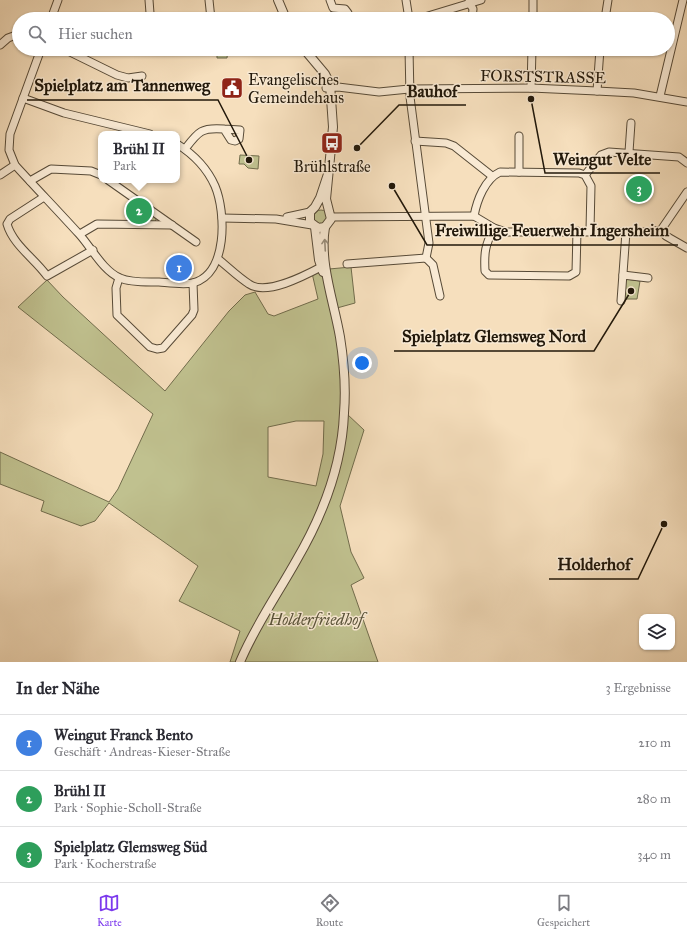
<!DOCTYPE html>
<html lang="de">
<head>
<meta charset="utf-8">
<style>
	body { margin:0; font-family:"IM FELL Great Primer",serif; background:#f7f7f7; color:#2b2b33 }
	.controls { position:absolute; right:12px; bottom:12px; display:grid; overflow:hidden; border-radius:8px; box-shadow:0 1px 3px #0004 }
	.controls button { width:36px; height:36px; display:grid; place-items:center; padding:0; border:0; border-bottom:1px solid #e1e1e2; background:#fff; color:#2b2b33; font:20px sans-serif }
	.you { position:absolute; left:362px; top:363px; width:14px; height:14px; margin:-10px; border:3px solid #fff; border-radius:50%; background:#1a73e8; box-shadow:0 0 0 6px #1a73e833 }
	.badge { display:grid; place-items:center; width:26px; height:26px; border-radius:50%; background:#7c3aed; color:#fff; font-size:13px; font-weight:700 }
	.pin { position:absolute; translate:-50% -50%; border:2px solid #fff; box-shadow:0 1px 4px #0006 }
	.popup { position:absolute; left:98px; top:131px; width:82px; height:52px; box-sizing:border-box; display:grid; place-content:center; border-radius:8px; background:#fff; filter:drop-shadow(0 1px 3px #0005); font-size:13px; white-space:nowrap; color:#7c7c81 }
	.popup b { font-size:15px; color:#2b2b33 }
	.popup::after { content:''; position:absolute; left:50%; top:100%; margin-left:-8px; border:8px solid transparent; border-top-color:#fff }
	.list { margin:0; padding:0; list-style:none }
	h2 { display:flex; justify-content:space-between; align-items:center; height:52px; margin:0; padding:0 16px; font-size:17px }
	h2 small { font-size:13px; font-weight:400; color:#7c7c81 }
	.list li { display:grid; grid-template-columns:26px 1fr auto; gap:12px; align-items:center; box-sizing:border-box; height:56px; padding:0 16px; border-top:1px solid #e1e1e2 }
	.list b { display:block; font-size:15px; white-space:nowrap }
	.list p { margin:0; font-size:13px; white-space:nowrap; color:#7c7c81 }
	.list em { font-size:13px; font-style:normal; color:#7c7c81 }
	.icon { flex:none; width:22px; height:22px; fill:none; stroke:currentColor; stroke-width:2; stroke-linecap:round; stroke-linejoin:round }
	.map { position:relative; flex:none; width:687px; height:662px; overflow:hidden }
	.search { position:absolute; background:#fff; box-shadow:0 1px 3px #0004; left:12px; right:12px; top:12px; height:44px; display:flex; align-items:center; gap:10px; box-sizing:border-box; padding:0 14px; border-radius:22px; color:#7c7c81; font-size:15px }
	.sheet { height:220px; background:#fff }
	nav { display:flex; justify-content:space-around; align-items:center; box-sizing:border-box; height:56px; border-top:1px solid #e1e1e2; background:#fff; font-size:11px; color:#7c7c81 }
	nav a { display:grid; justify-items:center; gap:2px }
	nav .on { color:#7c3aed }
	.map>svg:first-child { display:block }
</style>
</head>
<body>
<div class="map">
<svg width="687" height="662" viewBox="0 0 687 662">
	<rect width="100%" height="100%" fill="#f6dfbd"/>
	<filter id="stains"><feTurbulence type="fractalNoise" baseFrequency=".005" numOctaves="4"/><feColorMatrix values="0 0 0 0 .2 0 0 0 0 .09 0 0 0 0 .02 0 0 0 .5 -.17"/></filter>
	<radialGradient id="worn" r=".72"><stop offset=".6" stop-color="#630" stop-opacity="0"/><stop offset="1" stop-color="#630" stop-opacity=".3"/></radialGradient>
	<!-- green -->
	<g fill="#c0c18f" stroke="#716c4c" fill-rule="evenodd">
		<polygon points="217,49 228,49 227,58 217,58"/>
		<polygon points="240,155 259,156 258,169 248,168 244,164 239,164"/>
		<polygon points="631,178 648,179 647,199 629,198"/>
		<polygon points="132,200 155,216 156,220 153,223 128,222 129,204"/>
		<circle cx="321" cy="217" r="7"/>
		<path d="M351 267 355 303 337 308 347 414 364 430 340 506 351 552 364 578 351 585 378 662H230L240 631 179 601 198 566 109 503 95 521 81 526 41 511 44 501 0 484V452L109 502 118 489 153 414 18 307 47 280 63 297 165 391 229 311 245 295 255 292 268 314 274 316 318 299 312 273 318 270ZM296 421H324L323 454 316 486 268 477V427Z"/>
		<polygon points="626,279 640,281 637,299 624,299 624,280"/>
	</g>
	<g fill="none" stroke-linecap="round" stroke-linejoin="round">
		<!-- minor casing -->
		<g stroke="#574a37" stroke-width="9">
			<g id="minor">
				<polyline points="149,0 150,13"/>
				<polyline points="209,0 211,19"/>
				<polyline points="330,0 333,8 345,9 348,13 348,19"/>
				<polyline points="406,0 409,19"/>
				<polyline points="469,2 473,9 472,19"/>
				<polyline points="51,19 58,0"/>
				<polyline points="418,19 481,0"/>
				<polyline points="533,19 533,0"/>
				<polyline points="605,19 608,0"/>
				<polyline points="0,45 8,38 19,34"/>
				<path d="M41 49 10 134 9 150 15 165C36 188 58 211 79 234 91 247 103 271 120 278 131 283 148 282 159 282 170 283 183 285 193 283 228 274 226 212 215 186 207 168 193 154 177 144"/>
				<polyline points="64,49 117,75 128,78 142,76"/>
				<polyline points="409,49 410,97 429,243 426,258"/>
				<polyline points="326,88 338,87 379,92 409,89 531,88 597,91 634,93 687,102"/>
				<polyline points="531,88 532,49"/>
				<polyline points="597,91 600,49"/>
				<polyline points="660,96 683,0"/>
				<polyline points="23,98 64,113 150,134"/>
				<polyline points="415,141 446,143 454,146 492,176"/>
				<path d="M185 149C198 132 201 127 224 129L231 140 235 141 239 139 240 130 224 129"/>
				<polyline points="629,152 631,123"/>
				<polyline points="519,172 519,136"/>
				<polyline points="0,175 15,165"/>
				<polyline points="585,175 601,155 609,152 679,157 687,163"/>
				<polyline points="108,180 196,242"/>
				<polyline points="30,181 51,169 91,171 101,175"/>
				<path d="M44 197 10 219 7 224C13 245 35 259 47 276L93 250"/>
				<path d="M474 216C477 200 485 179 500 172L579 173 585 175 591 186 590 230"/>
				<polyline points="287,217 310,212"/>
				<polyline points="331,217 474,216 494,228 506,232 648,232 661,230 687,192"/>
				<polyline points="222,218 276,219 312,225"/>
				<path d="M494 228C485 245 484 253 485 271L489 275 569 276 576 272 577 231"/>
				<polyline points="661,230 666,236 687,248"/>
				<polyline points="80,234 97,224 172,225"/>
				<polyline points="426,258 433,265 440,296"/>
				<path d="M218 259C228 267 238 277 249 284 266 296 304 276 321 267"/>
				<polyline points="347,264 426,258"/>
				<polyline points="623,275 648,278"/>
				<polyline points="119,278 116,288 117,315 150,347 157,349 163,348 192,315 194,310 193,283"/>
				<polyline points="621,301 626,232"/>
			</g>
		</g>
		<!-- tertiary casing -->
		<g stroke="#574a37" stroke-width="10">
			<g id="tertiary">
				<polyline points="278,0 286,19"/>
				<polyline points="304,49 325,74 330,84 333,127 326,199 331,219 325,227 318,228 310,222 310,212 315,207 320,198 329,171"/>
				<polyline points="315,227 319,260 323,272"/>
				<path d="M240 662C255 626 277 595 296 561 323 515 342 466 344 413 346 388 344 362 340 337 334 302 319 263 325 227"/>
			</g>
		</g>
		<!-- minor -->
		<use href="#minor" stroke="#f9ead4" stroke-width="7"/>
		<!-- tertiary -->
		<use href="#tertiary" stroke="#f9ead4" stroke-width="8"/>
	</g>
	<!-- one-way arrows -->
	<defs><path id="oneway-shaft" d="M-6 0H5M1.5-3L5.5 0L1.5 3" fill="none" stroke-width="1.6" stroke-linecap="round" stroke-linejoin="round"/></defs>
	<use stroke="#988c79" href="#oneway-shaft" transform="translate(325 245) rotate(-93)"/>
	<!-- icons -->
	<defs>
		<g id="civic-square" transform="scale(1.15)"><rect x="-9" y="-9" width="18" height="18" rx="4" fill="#8f2418" stroke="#f9ead4"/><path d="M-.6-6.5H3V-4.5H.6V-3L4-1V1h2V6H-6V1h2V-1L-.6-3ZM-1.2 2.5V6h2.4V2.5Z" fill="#fff"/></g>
		<g id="bus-square" transform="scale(1.15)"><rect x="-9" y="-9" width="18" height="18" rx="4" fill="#8f2418" stroke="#f9ead4"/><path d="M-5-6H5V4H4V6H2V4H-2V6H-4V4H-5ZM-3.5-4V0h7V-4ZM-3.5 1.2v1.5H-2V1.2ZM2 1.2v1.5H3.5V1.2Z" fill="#fff"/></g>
	</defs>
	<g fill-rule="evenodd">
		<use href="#civic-square" x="232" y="88"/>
		<use href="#bus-square" x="332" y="143"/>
	</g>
	<g text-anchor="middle" stroke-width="3" stroke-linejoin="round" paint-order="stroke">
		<!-- street labels -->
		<g font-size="16" fill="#22180a" stroke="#f9ead4">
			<text transform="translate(543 76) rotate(1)" y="6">FORSTSTRASSE</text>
		</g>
		<!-- poi labels -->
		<g font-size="16" fill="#22180a" stroke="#f9ead4" text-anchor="start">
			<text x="248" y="85">Evangelisches<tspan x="248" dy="18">Gemeindehaus</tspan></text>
			<text x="332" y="172" text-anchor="middle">Brühlstraße</text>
		</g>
		<!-- park labels -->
		<g font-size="16" font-style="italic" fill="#595339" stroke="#f9ead4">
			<text x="316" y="625">Holderfriedhof</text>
		</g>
	</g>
	<!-- callouts -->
	<path fill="none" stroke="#22180a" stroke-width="1.5" d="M249 160L218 100H27M357 148L399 105H466M531 99L545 173H660M392 186L427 245H678M631 291L594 351H394M664 524L638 579H549"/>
	<g fill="#22180a" stroke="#f9ead4" stroke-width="1.5">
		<circle cx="249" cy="160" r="4"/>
		<circle cx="357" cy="148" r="4"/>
		<circle cx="531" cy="99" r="4"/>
		<circle cx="392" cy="186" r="4"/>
		<circle cx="631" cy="291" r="4"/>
		<circle cx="664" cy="524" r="4"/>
	</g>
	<g font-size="17" text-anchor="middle" font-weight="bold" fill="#22180a" stroke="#f9ead4" stroke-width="3" stroke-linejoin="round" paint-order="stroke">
		<text x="122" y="91">Spielplatz am Tannenweg</text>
		<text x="432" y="97">Bauhof</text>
		<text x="602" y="165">Weingut Velte</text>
		<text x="552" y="236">Freiwillige Feuerwehr Ingersheim</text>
		<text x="494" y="342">Spielplatz Glemsweg Nord</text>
		<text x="594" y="570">Holderhof</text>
	</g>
	<rect width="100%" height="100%" filter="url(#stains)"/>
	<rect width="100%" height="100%" fill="url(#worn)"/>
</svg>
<div class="controls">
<button><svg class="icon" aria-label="layers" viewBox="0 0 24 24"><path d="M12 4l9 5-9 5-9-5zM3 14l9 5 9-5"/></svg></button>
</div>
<div class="you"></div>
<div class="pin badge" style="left:179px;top:268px;background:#3f7fe0">1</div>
<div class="pin badge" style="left:139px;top:211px;background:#2e9e5b">2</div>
<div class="popup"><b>Brühl II</b>Park</div>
<div class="pin badge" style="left:639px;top:189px;background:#2e9e5b">3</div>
<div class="search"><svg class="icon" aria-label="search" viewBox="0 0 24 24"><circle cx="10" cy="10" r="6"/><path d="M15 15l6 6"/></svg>Hier suchen</div>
</div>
<section class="sheet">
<h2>In der Nähe<small>3 Ergebnisse</small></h2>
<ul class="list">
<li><span class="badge" style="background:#3f7fe0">1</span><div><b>Weingut Franck Bento</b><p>Geschäft · Andreas-Kieser-Straße</p></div><em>210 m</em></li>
<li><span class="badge" style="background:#2e9e5b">2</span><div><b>Brühl II</b><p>Park · Sophie-Scholl-Straße</p></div><em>280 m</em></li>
<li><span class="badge" style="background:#2e9e5b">3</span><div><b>Spielplatz Glemsweg Süd</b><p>Park · Kocherstraße</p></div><em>340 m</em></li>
</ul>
</section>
<nav>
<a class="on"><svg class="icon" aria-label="map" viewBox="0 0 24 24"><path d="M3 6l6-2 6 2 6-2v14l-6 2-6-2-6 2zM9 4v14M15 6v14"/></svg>Karte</a>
<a><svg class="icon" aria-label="directions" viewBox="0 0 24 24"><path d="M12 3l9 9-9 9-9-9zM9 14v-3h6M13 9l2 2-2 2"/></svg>Route</a>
<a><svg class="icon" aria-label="saved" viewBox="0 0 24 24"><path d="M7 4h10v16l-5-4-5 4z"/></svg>Gespeichert</a>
</nav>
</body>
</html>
